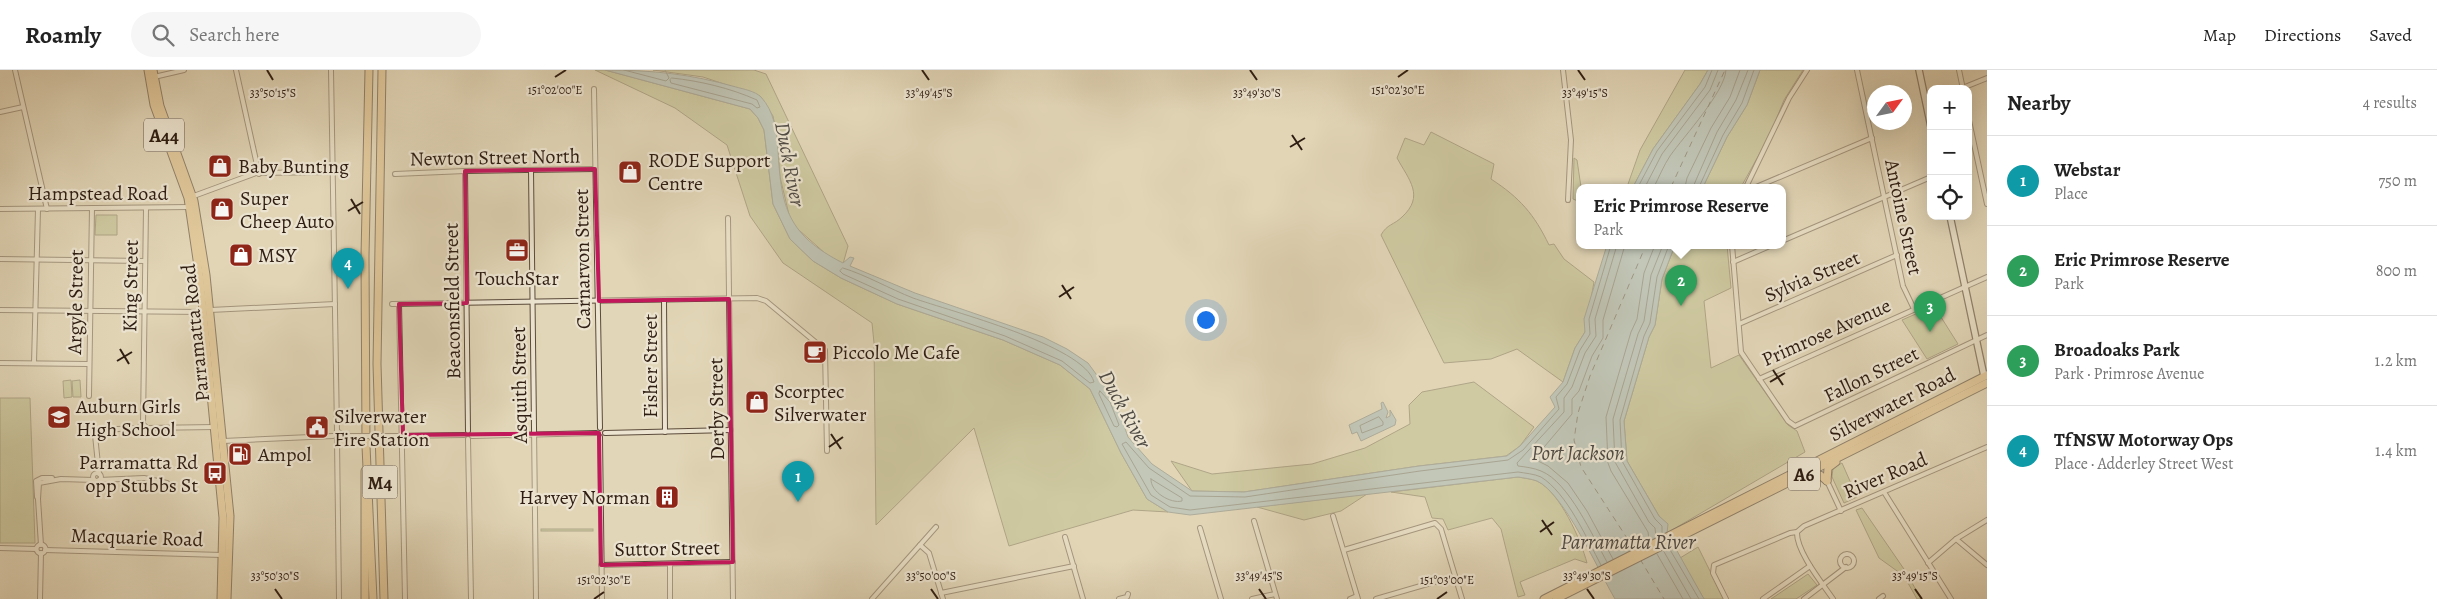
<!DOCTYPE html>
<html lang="en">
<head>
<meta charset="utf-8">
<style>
	body { margin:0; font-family:Alegreya,serif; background:#f6f6f6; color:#222 }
	.controls { position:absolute; right:15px; top:15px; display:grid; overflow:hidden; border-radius:10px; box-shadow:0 5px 20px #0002 }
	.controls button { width:45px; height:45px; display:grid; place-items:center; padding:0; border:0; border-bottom:1px solid #e0e0e0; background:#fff; color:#222; font:25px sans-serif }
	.compass { position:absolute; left:1867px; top:15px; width:45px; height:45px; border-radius:50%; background:#fff; box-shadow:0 5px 20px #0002; rotate:57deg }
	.you { position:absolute; left:1205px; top:249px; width:18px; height:18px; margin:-12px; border:4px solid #fff; border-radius:50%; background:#1a73e8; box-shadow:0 0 0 8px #1a73e833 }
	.badge { display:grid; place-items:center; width:32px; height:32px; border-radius:50%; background:#ea580c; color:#fff; font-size:16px; font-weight:700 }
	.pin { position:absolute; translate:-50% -41px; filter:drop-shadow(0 1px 2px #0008) }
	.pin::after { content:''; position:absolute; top:26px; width:18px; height:15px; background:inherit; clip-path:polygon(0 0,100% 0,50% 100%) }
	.popup { position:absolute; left:1576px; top:114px; width:210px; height:65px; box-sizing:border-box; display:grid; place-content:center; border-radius:10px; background:#fff; filter:drop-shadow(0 1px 4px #0005); font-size:16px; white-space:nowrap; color:#767676 }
	.popup b { font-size:19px; color:#222 }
	.popup::after { content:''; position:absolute; left:50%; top:100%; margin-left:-10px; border:10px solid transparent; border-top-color:#fff }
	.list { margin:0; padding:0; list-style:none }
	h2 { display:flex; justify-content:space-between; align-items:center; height:65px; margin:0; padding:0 20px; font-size:21px }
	h2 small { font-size:16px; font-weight:400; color:#767676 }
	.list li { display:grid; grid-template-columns:32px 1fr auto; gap:15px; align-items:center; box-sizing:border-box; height:90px; padding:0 20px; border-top:1px solid #e0e0e0 }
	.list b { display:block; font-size:19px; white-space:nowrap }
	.list p { margin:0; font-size:16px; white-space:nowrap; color:#767676 }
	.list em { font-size:16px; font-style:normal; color:#767676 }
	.icon { flex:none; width:28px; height:28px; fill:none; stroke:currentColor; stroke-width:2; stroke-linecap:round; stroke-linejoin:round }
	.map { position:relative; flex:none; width:1987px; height:529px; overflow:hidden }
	header { display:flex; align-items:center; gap:30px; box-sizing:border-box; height:70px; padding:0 25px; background:#fff; border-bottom:1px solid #e0e0e0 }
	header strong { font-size:24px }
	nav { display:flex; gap:28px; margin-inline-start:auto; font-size:18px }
	.search { width:350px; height:45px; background:#f6f6f6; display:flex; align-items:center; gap:12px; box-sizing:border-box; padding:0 18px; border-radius:28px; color:#767676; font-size:19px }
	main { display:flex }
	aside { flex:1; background:#fff }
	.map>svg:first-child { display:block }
</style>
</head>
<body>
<header>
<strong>Roamly</strong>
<div class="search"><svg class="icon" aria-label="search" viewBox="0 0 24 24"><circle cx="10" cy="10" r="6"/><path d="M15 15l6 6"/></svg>Search here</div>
<nav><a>Map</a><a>Directions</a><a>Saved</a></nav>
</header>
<main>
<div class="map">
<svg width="1987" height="529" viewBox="0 0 1987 529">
	<rect width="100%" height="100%" fill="#e1d6b7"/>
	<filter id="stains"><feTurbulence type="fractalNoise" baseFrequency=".004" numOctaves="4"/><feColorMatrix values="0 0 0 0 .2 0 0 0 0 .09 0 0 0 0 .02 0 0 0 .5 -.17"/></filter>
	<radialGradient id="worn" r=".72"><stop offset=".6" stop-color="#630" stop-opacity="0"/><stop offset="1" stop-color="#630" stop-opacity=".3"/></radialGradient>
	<!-- green -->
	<g fill="#b8bc8a" stroke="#736c4e">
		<polygon points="595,0 605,0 750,39 758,48 764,60 773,134 790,169 813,191 841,208 897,234 1003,270 1060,295 1090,319 1121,383 1147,429 1168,442 1133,440 1009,476 974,358 876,455 874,273 872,253 783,193 750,146 727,75 675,38"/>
		<polygon points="653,0 754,0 766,4 848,176 843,194 827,185 791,153 780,107 777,67 773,46 760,26 703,7"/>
		<polygon points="1685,0 1708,0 1700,14 1653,79 1633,117 1627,117 1640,80"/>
		<polygon points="1760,0 1803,0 1784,30 1770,65 1741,117 1703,117 1727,67 1747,35"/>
		<path d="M1431 62 1494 94 1491 109C1520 128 1534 144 1549 175L1554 174 1564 189 1594 212 1585 262 1575 278 1563 312 1517 279 1491 289 1444 293 1381 165C1387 154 1394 155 1402 147 1425 126 1409 110 1397 88L1405 68 1424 75Z"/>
		<polygon points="1574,88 1577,90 1581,117 1580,132 1573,129"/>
		<polygon points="96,145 117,145 117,165 95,165"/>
		<polygon points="1675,175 1727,175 1731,218 1704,231 1711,298 1739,285 1788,355 1797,361 1805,382 1667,463 1666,453 1659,446 1627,391 1624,351 1649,267 1655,255 1662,209"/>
		<polygon points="1934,236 1958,274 1927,289 1902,250"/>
		<polygon points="71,310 72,327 64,328 63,311"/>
		<polygon points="80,310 81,327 73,327 72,311"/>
		<polygon points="1474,312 1534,357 1520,376 1506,386 1419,396 1244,422 1192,421 1171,391 1212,404 1312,394 1365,378 1410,354 1409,335 1422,322"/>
		<polygon points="0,328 30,328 35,473 0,473"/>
		<polygon points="1842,393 1857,427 1844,433 1832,407 1833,398"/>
		<path d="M1518 407C1524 408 1532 409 1537 411 1560 422 1581 470 1587 493L1575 489 1520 512 1525 525 1518 527 1501 459 1492 448 1448 460 1443 449 1432 448 1425 427 1391 422Z"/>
		<polygon points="1367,424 1341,441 1304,450 1257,437"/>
		<polygon points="1862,438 1906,502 1921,529 1917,529 1904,506 1879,488 1856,440"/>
		<rect x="541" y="459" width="52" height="2"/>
		<polygon points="1698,477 1724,529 1704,529 1680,488"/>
		<polygon points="1808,504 1817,515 1796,529 1771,529"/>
	</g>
	<!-- water -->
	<g fill="#9bb6bb" stroke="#6f7977">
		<path d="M605 0C652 0 691 4 736 17 743 19 755 21 761 27 774 41 777 61 778 80 781 138 788 165 843 193L850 187 854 188 850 196 915 223 1043 267 1067 279 1088 293 1115 330 1128 367 1152 394 1192 421 1244 422 1419 396 1507 386 1520 376 1555 337 1550 327 1563 312 1575 278 1585 262 1584 249 1607 175H1675L1662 209 1655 255 1649 267 1624 351 1627 391 1659 446 1668 454 1667 463 1704 529H1615C1599 502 1564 423 1537 411 1532 409 1524 408 1518 407L1190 445 1168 442 1147 429 1121 383 1090 319 1060 295 1003 270 897 234 841 208 813 191 790 169 773 134 764 60 758 48 750 39Z"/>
		<polygon points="1708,0 1760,0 1747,35 1727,67 1703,117 1633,117 1653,79 1700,14"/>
		<polygon points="1383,332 1388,342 1386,348 1390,346 1390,340 1396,350 1395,355 1361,371 1357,362 1352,364 1349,355 1382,339 1381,333"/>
	</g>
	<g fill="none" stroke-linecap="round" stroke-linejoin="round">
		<!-- shore -->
		<g stroke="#646a66" stroke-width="1">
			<polyline points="624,0 666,11 669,8 665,0"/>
			<path d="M672 8C700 11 730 18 757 30L760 37 757 38 752 34 671 13 670 10Z"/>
			<polyline points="1638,117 1657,81 1705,17 1712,0"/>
			<polyline points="1645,117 1662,84 1710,20 1718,0"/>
			<path d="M1654 117C1659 107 1664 95 1670 86 1684 66 1725 22 1726 0"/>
			<polyline points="1685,117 1687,108 1711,58 1730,27 1740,0"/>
			<polyline points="1693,117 1717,62 1736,30 1748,0"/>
			<polyline points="1699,117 1723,65 1742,33 1754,0"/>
			<path d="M843 198C866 205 890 219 913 228 949 241 1084 275 1094 312L1090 313 1062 291 1005 266 898 229 843 204 840 201Z"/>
			<polygon points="1100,321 1110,332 1119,355 1117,357 1114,356 1099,324"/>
			<polygon points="1379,347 1383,352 1383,355 1362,363 1360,356"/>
			<path d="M1151 409 1182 428V431C1171 434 1150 422 1151 409Z"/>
			<polyline points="1662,464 1662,456 1655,449 1622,391 1620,350 1644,266 1650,253 1657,207 1669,175"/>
			<polyline points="1656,467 1655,458 1649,452 1615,392 1613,349 1638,264 1644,251 1651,205 1663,175"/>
			<polyline points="1649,470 1648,462 1611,401 1608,393 1606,347 1631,262 1637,249 1644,203 1655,175"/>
			<polyline points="1669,478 1699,529"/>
			<polyline points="1663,480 1691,529"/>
			<polyline points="1657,484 1683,529"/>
			<polyline points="1613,489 1587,441 1568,413 1548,396 1534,389 1572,344 1572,329 1579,321 1592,286 1603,268 1603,250 1625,175"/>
			<path d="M1607 492C1593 467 1569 412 1541 401 1534 398 1526 397 1518 396L1517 393 1564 342V328L1572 317 1585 283 1596 266 1595 249 1617 175"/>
			<path d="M1601 495C1587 469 1567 423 1541 407 1535 404 1524 403 1518 402L1190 440 1170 437 1151 425 1122 374 1126 372 1149 398 1190 426 1245 427 1420 401 1508 390 1523 380 1559 339 1556 327 1567 314 1580 280 1590 264 1589 249 1611 175"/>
		</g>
		<!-- ferry -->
		<g stroke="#4f4b45" stroke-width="1" stroke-dasharray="6 5" stroke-linecap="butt">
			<polyline points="1671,117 1725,0"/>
			<polyline points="1634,479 1581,397 1574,370 1578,343 1590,306 1646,175"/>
			<polyline points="1640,489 1664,529"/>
		</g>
		<!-- street casing -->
		<g stroke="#5b4b3b" stroke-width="6">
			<g id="street">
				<polyline points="15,0 47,139"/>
				<polyline points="236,0 259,104"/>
				<polyline points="331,0 337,361"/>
				<polyline points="1563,0 1571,70 1568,130"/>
				<polyline points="1857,0 1903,216 1914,239"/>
				<polyline points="1959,0 1963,19"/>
				<polyline points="154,7 184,0"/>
				<polyline points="594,19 600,358"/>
				<polyline points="1960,19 1987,8"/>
				<polyline points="0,42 23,37"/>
				<polyline points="1968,46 1987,134"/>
				<polyline points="531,100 536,529"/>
				<polyline points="465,101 468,361"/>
				<polyline points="395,104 465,101 595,99"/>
				<polyline points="1746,117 1789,28 1807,0"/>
				<polyline points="1756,117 1872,68"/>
				<polyline points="191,127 256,103 332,102"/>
				<polyline points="0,139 190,137"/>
				<polyline points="728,148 733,529"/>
				<polyline points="1782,171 1931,107"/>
				<polyline points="1732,175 1741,282 1788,351 1795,356 1987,265"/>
				<polyline points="0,189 145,191"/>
				<polyline points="1733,192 1772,175"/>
				<polyline points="664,230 665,362"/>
				<polyline points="392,234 757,228 766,231 825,280 827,381"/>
				<polyline points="399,234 405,529"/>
				<polyline points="0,240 203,242"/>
				<polyline points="210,240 335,234"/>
				<polyline points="1739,254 1897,185"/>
				<polyline points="0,293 88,294"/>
				<polyline points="34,293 38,139"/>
				<polyline points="1759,309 1987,207"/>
				<polyline points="89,326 92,138"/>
				<polyline points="143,353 146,138"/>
				<polyline points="146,358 215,357"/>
				<polyline points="337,361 340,363 341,367"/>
				<polyline points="605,363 731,360"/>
				<polyline points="396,366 464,365"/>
				<polyline points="472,366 596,363"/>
				<polyline points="600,367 602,529"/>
				<polyline points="468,369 471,529"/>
				<polyline points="337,370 339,529"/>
				<polyline points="223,371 333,366"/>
				<circle cx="97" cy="407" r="4"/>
				<polyline points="99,404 95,365 97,360 139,358 143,361 146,357 142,353 139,358"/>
				<polyline points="99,410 144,408 167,413"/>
				<polyline points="1827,411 1841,441"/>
				<polyline points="1884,422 1951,529"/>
				<polyline points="37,427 36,411 42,408 52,408"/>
				<polyline points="1333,446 1358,529"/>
				<polyline points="1254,451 1277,529"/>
				<polyline points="1200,458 1221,529"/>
				<path d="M1797 462C1796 481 1822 513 1833 529"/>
				<polyline points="1065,467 1083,529"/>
				<polyline points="1956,469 1987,495"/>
				<circle cx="41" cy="479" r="4.5"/>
				<polyline points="41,475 38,429 39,413 61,409 94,410"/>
				<polyline points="920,475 929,483 943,529"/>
				<polyline points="0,478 36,479"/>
				<polyline points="45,480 222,485"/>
				<polyline points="1344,480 1435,453 1441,459 1462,529"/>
				<circle cx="1847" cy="491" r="7"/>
				<polyline points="1928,493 1956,469 1987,450"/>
				<polyline points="670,494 670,529"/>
				<polyline points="601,495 733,492"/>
				<polyline points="941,523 1074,496"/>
				<polyline points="40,529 41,483"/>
				<polyline points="872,529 936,457"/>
				<polyline points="1119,529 1127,527 1128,524"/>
				<polyline points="1252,529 1275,524"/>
				<polyline points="1350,529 1357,526"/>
				<polyline points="1376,529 1455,506"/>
				<polyline points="1726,529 1713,503 1714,495 1790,463 1797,462 1804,456 1987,377"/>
				<polyline points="1763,529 1810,496"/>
				<polyline points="1804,529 1846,497"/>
				<polyline points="1879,529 1883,526"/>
			</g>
		</g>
		<!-- secondary casing -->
		<g stroke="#2e1d12" stroke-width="8">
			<g id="secondary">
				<polyline points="1919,0 1931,57"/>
				<polyline points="1950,146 1984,306"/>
			</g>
		</g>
		<!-- highway casing -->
		<g stroke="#2e1d12" stroke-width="9">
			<g id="highway">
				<polyline points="148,0 154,35 188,128 200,210 223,448 221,529"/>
				<polyline points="153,0 160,36 194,131 206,205 230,446 227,529"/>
				<polyline points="369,0 365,186 366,376 373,529"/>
				<polyline points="382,0 377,294 384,529"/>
				<polyline points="365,401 365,529"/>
				<polyline points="1805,405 1820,405 1827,411"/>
				<polyline points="1827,411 1828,398 1836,392"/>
				<polyline points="1544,529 1987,305"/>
				<polyline points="1556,529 1987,313"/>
			</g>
		</g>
		<!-- street -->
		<use href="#street" stroke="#ece4d0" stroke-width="4"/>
		<!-- secondary -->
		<use href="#secondary" stroke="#ece4d0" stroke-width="5.5"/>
		<!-- highway -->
		<use href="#highway" stroke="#e0bb7c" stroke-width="7"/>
		<!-- street-bridge casing -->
		<g stroke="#5b4b3b" stroke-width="6" stroke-linecap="butt">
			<polyline id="street-bridge" points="349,366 396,366"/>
		</g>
		<!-- street-bridge -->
		<use href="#street-bridge" stroke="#ece4d0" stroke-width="4"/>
	</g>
	<!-- marked area -->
	<path d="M0 0H1987V529H0ZM595 99 599 231 729 229 733 492 601 495 599 363 403 365 399 234 467 233 465 101Z" fill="#e1d6b7" fill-opacity=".55" fill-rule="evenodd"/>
	<path fill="none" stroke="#c2185b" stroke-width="4" stroke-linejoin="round" d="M595 99 599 231 729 229 733 492 601 495 599 363 403 365 399 234 467 233 465 101Z"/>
	<!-- ticks -->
	<path fill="none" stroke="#2e1d12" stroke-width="2" d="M267 0 273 10M922 0 929 10M1250 0 1257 10M1578 0 1585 10M555 7 566 0M1398 7 1408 0M1292 65 1302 80M1290 77 1305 68M351 129 360 144M348 141 363 132M1062 215 1071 229M1059 227 1074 217M120 279 129 294M117 291 132 282M1773 300 1783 315M1770 312 1785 303M831 364 841 379M829 377 843 367M1542 450 1552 465M1540 462 1554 452M275 519 282 529M931 519 938 529M1259 519 1266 529M1587 519 1594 529M1915 519 1922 529M594 529 604 522M1437 529 1447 522"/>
	<!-- icons -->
	<defs>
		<g id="shop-square" transform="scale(1.25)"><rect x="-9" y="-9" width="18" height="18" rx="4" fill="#8f2418" stroke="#ece4d0"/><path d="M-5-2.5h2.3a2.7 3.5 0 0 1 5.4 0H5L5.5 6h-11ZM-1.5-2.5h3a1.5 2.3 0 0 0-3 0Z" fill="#fff"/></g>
		<g id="office-square" transform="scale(1.25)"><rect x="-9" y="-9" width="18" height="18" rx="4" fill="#8f2418" stroke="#ece4d0"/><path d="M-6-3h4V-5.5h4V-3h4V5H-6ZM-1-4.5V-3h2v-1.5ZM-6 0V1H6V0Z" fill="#fff"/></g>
		<g id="cafe-square" transform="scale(1.25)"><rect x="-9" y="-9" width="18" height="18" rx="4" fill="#8f2418" stroke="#ece4d0"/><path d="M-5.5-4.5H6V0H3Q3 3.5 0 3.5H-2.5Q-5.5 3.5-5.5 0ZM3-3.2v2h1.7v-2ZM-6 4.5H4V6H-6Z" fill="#fff"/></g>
		<g id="school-square" transform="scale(1.25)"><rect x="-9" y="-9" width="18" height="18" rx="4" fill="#8f2418" stroke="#ece4d0"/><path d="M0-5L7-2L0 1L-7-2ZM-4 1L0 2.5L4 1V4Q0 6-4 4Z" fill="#fff"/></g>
		<g id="civic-square" transform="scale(1.25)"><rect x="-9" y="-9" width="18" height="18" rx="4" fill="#8f2418" stroke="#ece4d0"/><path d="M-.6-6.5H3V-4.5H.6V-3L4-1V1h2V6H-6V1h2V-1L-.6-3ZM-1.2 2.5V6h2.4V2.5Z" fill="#fff"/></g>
		<g id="fuel-square" transform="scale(1.25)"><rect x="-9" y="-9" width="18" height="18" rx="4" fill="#8f2418" stroke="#ece4d0"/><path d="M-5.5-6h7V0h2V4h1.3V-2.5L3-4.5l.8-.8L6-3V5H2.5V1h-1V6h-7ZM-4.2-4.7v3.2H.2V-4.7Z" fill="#fff"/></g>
		<g id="bus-square" transform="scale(1.25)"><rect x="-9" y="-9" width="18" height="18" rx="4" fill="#8f2418" stroke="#ece4d0"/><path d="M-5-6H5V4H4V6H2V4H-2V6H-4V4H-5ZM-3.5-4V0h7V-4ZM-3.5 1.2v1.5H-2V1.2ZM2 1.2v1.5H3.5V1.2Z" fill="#fff"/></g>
		<g id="building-square" transform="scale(1.25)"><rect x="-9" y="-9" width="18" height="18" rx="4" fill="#8f2418" stroke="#ece4d0"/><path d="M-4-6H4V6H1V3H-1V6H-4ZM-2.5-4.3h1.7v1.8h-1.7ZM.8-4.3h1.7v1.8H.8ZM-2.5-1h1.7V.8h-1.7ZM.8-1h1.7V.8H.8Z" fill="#fff"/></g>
	</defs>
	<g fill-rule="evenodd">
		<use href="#shop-square" x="220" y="96"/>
		<use href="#shop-square" x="630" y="102"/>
		<use href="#shop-square" x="222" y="139"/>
		<use href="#office-square" x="517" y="180"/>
		<use href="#shop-square" x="241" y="185"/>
		<use href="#cafe-square" x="815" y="282"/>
		<use href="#shop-square" x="757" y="332"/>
		<use href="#school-square" x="59" y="347"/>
		<use href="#civic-square" x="317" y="357"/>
		<use href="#fuel-square" x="240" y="384"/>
		<use href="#bus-square" x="215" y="403"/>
		<use href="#building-square" x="667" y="427"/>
	</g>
	<g text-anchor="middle" stroke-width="4.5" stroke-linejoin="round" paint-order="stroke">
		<!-- shield labels -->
		<g fill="#ece4d0" stroke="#67594b" stroke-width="1">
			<rect x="144" y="48.5" width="40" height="33" rx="4"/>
			<rect x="1788" y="387.5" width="32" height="33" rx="4"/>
			<rect x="362.5" y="395.5" width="35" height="33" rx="4"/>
		</g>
		<g font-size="19" font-weight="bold" fill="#2e1d12">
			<text x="164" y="72">A44</text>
			<text x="1804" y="411">A6</text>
			<text x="380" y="419">M4</text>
		</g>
		<!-- street labels -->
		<g font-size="20" fill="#2e1d12" stroke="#ece4d0">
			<text transform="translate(495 87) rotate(-1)" y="7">Newton Street North</text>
			<text x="98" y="130">Hampstead Road</text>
			<text transform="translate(1904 147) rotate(78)" y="7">Antoine Street</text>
			<text transform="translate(582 189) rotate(-91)" y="7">Carnarvon Street</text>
			<text transform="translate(1812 206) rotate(-23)" y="7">Sylvia Street</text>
			<text transform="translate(130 216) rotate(-89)" y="7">King Street</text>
			<text transform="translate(452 231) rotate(-91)" y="7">Beaconsfield Street</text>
			<text transform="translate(75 232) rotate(-89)" y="7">Argyle Street</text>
			<text transform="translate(1826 262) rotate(-24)" y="7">Primrose Avenue</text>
			<text transform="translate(195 263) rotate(-96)" y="7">Parramatta Road</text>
			<text transform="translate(650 296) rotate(-90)" y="7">Fisher Street</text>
			<text transform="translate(1871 304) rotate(-26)" y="7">Fallon Street</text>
			<text transform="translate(519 315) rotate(-91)" y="7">Asquith Street</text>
			<text transform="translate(1892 334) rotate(-27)" y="7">Silverwater Road</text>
			<text transform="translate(716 339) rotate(-91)" y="7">Derby Street</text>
			<text transform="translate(1885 405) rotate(-23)" y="7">River Road</text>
			<text transform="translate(137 467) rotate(2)" y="7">Macquarie Road</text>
			<text transform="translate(667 478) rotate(-1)" y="7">Suttor Street</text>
		</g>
		<!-- poi labels -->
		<g font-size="20" fill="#2e1d12" stroke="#ece4d0" text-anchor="start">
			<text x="648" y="97">RODE Support<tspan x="648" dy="23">Centre</tspan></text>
			<text x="238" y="103">Baby Bunting</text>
			<text x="240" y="135">Super<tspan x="240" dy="23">Cheep Auto</tspan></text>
			<text x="258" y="192">MSY</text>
			<text x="517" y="215" text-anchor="middle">TouchStar</text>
			<text x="832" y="289">Piccolo Me Cafe</text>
			<text x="774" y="328">Scorptec<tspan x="774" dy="23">Silverwater</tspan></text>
			<text x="76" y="343">Auburn Girls<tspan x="76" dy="23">High School</tspan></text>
			<text x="334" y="353">Silverwater<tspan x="334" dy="23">Fire Station</tspan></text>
			<text x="258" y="391">Ampol</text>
			<text x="198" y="399" text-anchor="end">Parramatta Rd<tspan x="198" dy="23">opp Stubbs St</tspan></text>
			<text x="650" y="434" text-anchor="end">Harvey Norman</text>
		</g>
		<!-- water labels -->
		<g font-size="21" font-style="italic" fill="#4f4b45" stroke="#ece4d0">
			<text transform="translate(790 94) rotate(79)" y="7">Duck River</text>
			<text transform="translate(1125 339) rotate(61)" y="7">Duck River</text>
			<text x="1578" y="390">Port Jackson</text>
			<text x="1628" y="479">Parramatta River</text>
		</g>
	</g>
	<g font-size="12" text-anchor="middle" fill="#2e1d12" stroke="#ece4d0" stroke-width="4.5" stroke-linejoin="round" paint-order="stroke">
		<text x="555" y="24">151°02'00"E</text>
		<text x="1398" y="24">151°02'30"E</text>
		<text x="273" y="27">33°50'15"S</text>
		<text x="1257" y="27">33°49'30"S</text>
		<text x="1585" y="27">33°49'15"S</text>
		<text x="929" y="27">33°49'45"S</text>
		<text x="275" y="510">33°50'30"S</text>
		<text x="931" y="510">33°50'00"S</text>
		<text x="1259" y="510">33°49'45"S</text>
		<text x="1587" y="510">33°49'30"S</text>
		<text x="1915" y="510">33°49'15"S</text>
		<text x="604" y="514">151°02'30"E</text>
		<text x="1447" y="514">151°03'00"E</text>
	</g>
	<rect width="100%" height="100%" filter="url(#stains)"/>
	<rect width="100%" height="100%" fill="url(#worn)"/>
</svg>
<div class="controls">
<button>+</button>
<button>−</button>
<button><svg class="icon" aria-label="locate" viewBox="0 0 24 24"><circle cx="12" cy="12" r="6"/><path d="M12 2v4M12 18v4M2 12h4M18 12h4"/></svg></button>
</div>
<svg class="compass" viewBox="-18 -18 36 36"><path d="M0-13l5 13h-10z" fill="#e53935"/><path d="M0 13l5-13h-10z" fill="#767676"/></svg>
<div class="you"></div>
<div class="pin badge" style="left:798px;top:432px;background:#0f9aa8">1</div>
<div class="pin badge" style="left:1681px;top:236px;background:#2e9e5b">2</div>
<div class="popup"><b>Eric Primrose Reserve</b>Park</div>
<div class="pin badge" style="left:1930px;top:262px;background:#2e9e5b">3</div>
<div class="pin badge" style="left:348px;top:219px;background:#0f9aa8">4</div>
</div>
<aside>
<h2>Nearby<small>4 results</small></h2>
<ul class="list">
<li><span class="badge" style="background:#0f9aa8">1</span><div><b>Webstar</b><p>Place</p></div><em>750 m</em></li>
<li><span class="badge" style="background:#2e9e5b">2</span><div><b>Eric Primrose Reserve</b><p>Park</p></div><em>800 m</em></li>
<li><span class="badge" style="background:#2e9e5b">3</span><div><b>Broadoaks Park</b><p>Park · Primrose Avenue</p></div><em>1.2 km</em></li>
<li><span class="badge" style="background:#0f9aa8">4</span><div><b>TfNSW Motorway Ops</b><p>Place · Adderley Street West</p></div><em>1.4 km</em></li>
</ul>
</aside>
</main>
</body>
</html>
